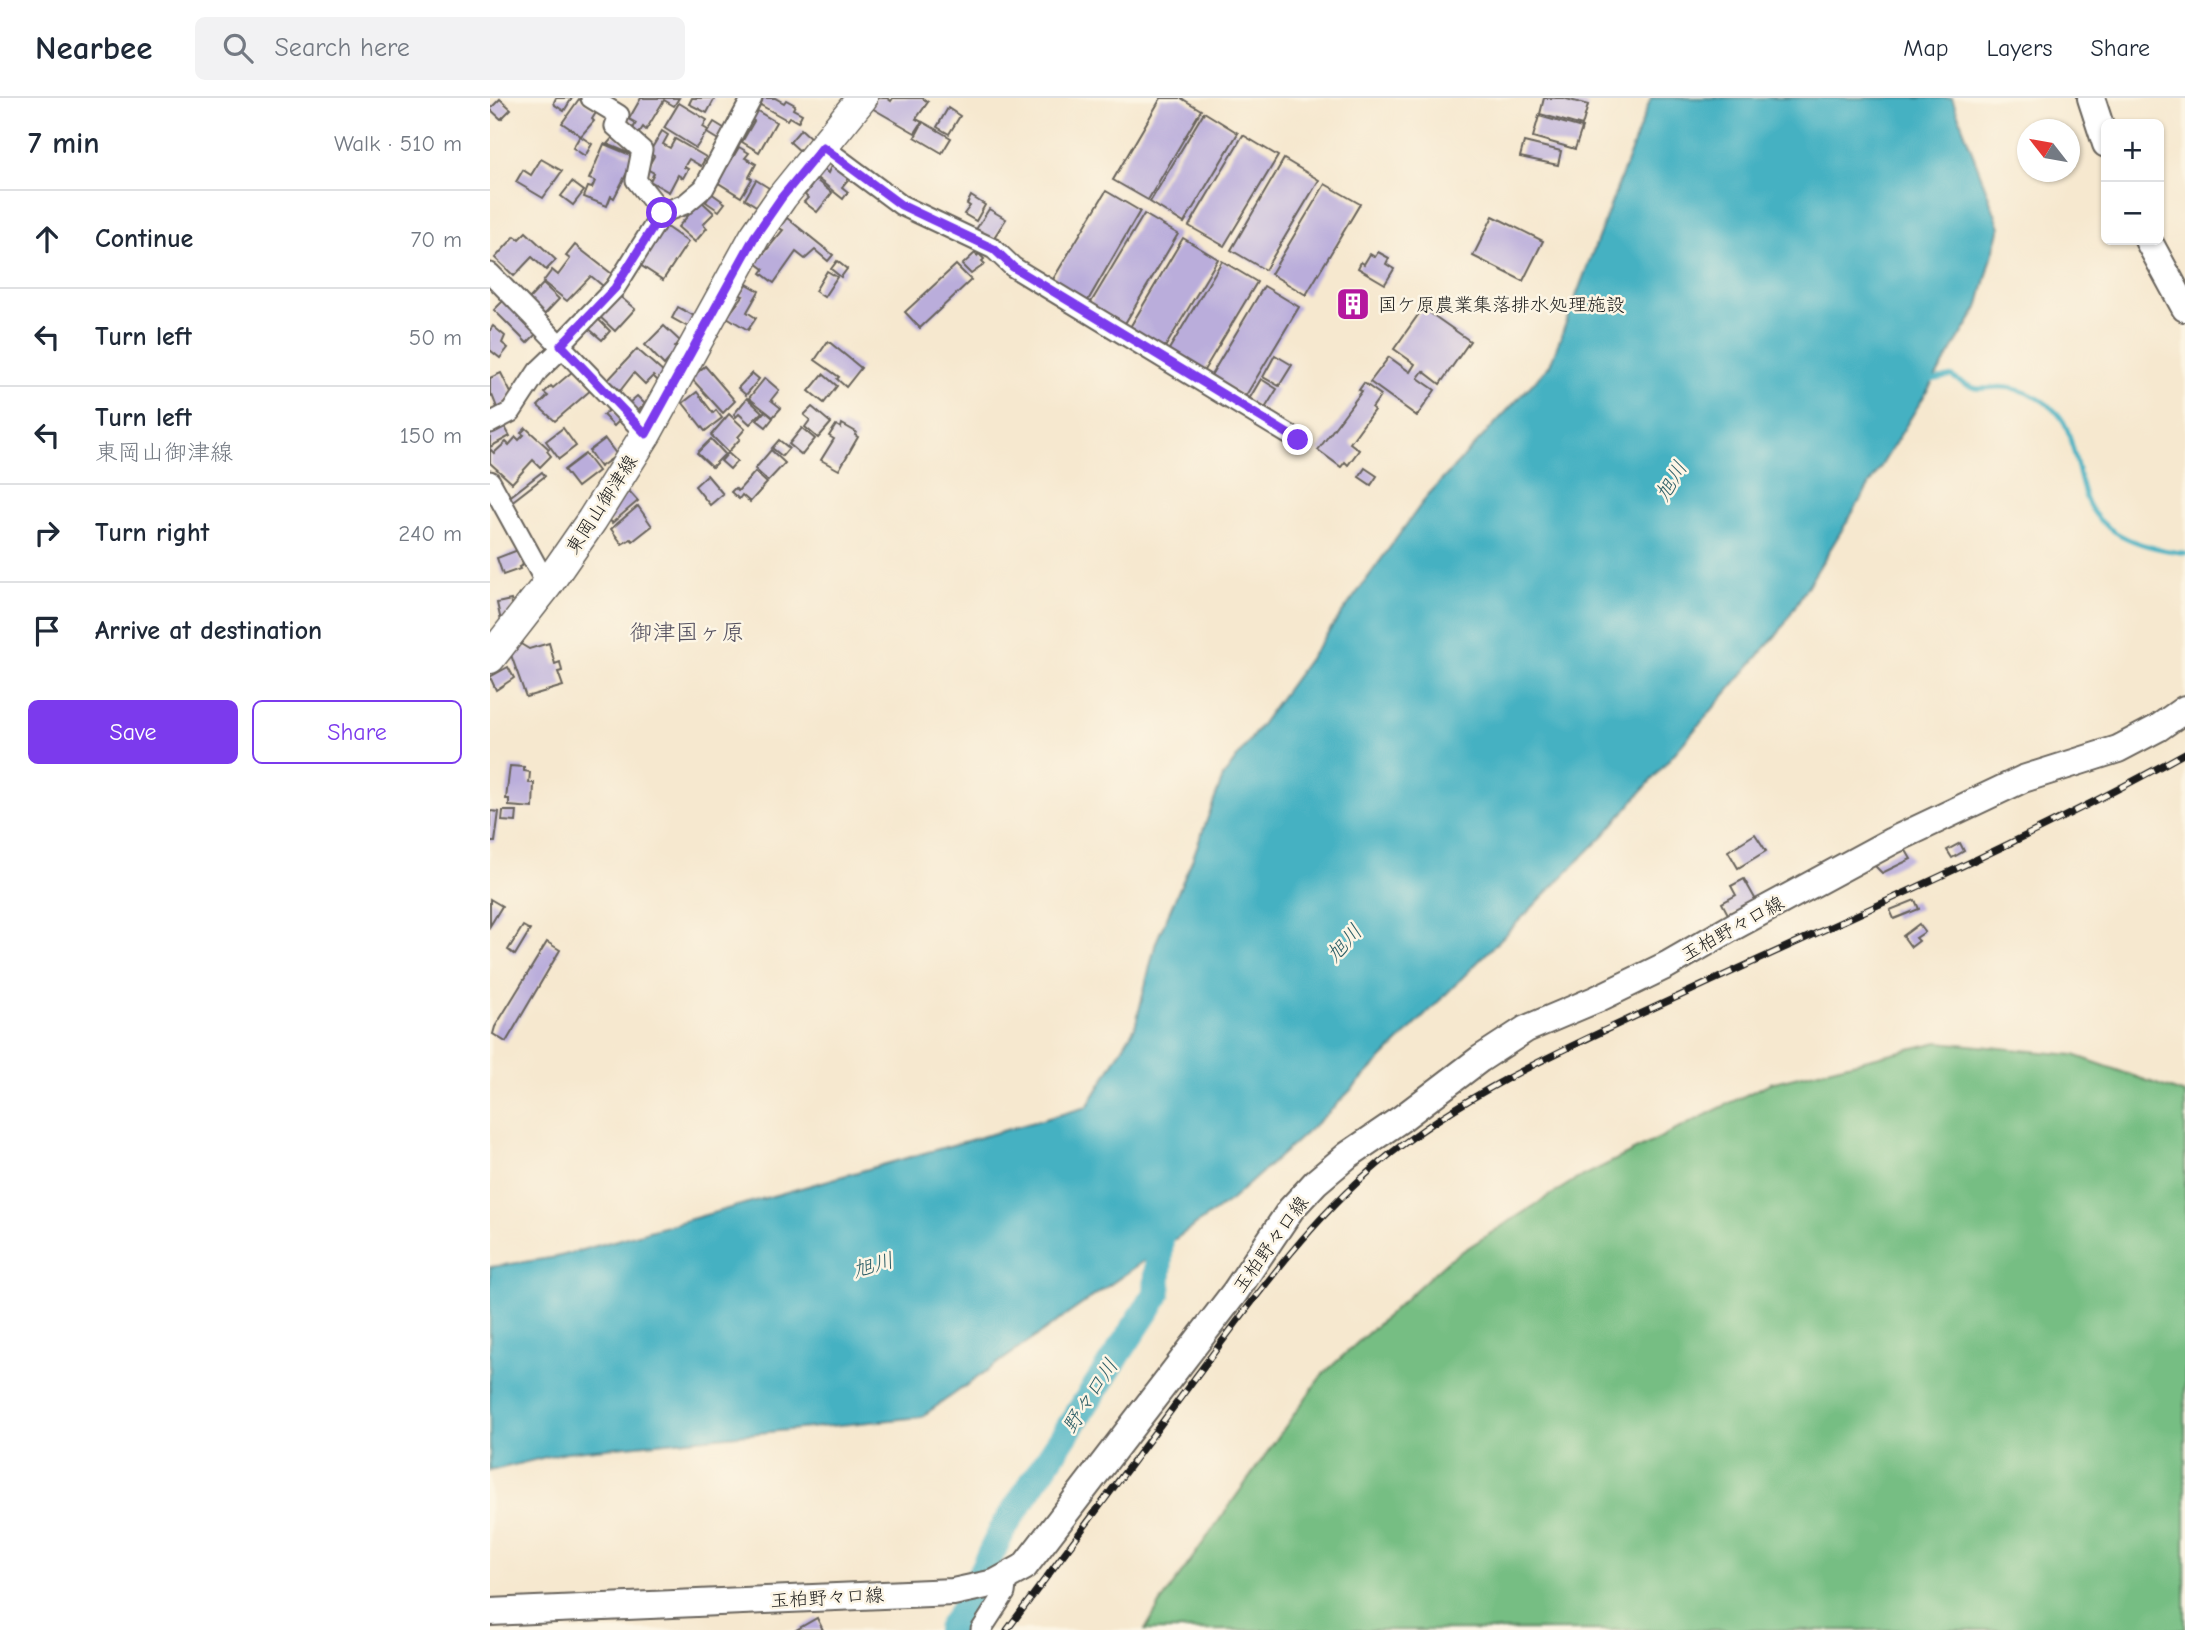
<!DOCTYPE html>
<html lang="en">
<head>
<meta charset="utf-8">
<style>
	body { margin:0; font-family:"Comic Neue","Klee One",sans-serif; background:#f2f2f3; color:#1f2937 }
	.controls { position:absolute; right:21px; top:21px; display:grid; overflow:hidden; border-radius:10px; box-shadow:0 2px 5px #0004 }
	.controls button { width:63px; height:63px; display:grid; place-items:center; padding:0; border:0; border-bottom:2px solid #e0e1e3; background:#fff; color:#1f2937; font:35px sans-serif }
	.compass { position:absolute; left:1527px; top:21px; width:63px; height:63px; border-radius:50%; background:#fff; box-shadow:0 2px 5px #0004; rotate:301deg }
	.stop { position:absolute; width:21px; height:21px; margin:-16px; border:5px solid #7c3aed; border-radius:50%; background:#fff }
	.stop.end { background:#7c3aed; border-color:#fff; box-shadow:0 2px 7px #0008 }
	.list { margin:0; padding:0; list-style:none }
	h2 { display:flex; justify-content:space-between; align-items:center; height:91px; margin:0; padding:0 28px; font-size:30px }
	h2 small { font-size:23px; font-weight:400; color:#747a83 }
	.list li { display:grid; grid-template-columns:46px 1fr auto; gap:21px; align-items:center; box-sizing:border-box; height:98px; padding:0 28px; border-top:2px solid #e0e1e3 }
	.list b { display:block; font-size:26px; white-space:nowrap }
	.list p { margin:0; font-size:23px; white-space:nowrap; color:#747a83 }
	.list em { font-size:23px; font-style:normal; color:#747a83 }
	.actions { display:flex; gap:14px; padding:21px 28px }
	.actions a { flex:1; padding:16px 0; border:2px solid #7c3aed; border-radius:10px; text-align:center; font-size:24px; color:#7c3aed }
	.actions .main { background:#7c3aed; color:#fff }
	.icon { flex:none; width:38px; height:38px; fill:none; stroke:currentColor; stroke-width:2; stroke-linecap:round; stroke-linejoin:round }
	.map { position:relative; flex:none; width:1695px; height:1532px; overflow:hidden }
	header { display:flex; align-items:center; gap:42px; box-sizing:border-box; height:98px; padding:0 35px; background:#fff; border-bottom:2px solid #e0e1e3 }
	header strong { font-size:33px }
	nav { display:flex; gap:38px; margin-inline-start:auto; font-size:24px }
	.search { width:490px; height:63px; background:#f2f2f3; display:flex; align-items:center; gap:18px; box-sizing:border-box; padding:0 24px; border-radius:10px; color:#747a83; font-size:26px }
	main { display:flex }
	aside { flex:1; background:#fff }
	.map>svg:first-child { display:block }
</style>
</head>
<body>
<header>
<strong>Nearbee</strong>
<div class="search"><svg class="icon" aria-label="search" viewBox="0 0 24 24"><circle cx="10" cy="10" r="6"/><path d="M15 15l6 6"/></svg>Search here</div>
<nav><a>Map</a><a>Layers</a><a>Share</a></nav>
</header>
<main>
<aside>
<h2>7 min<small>Walk · 510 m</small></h2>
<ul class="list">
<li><svg class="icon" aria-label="ahead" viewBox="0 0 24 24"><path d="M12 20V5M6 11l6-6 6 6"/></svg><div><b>Continue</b></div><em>70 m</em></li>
<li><svg class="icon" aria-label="left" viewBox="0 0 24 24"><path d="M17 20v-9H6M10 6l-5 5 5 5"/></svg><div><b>Turn left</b></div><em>50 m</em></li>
<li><svg class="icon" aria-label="left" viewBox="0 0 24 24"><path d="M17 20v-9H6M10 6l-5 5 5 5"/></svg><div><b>Turn left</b><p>東岡山御津線</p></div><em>150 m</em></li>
<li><svg class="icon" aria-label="right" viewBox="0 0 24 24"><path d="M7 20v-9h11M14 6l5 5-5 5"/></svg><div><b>Turn right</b></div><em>240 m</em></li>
<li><svg class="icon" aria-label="arrive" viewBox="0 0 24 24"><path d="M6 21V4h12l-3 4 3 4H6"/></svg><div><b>Arrive at destination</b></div></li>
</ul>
<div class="actions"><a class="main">Save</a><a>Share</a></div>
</aside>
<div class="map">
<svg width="1695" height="1532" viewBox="0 0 1695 1532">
	<rect width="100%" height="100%" fill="#fcf5e5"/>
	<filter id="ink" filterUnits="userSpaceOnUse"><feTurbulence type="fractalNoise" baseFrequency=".0143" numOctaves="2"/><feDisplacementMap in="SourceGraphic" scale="14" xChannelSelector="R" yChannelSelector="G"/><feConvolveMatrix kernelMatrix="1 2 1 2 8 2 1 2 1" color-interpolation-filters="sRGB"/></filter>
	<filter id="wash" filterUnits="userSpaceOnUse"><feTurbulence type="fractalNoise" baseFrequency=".00686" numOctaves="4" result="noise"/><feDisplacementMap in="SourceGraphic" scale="28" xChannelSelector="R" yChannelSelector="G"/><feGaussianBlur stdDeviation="1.57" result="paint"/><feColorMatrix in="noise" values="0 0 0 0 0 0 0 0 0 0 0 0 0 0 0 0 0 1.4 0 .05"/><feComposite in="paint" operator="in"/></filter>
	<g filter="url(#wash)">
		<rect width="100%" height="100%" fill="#f6e8cf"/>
		<!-- forest -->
		<polygon fill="#76be83" stroke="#496d50" stroke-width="2" points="1448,944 1584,957 1695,996 1695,1532 655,1532 672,1503 832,1277 957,1163 1083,1083 1280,985"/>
		<!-- water -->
		<polygon fill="#45b1c2" stroke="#30666f" stroke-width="2" points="1161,0 1462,0 1510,129 1488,210 1290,533 1114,737 839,1014 741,1102 431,1319 76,1354 0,1373 0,1169 67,1159 597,1009 645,929 666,844 702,762 733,679 938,397 1060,267"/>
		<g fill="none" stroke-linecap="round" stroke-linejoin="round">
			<!-- stream -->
			<path stroke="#45b1c2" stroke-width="4.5" d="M1439 283 1461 278C1468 282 1476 288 1485 290 1494 292 1502 289 1511 289 1530 290 1551 299 1564 312 1577 323 1580 339 1584 355 1588 370 1591 387 1596 401 1612 439 1659 451 1695 455"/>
			<!-- river -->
			<polyline stroke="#45b1c2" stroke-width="28" points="460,1532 473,1512 514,1429 667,1196 671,1114"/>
		</g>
		<g id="blocks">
			<!-- building -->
			<g fill="#baaddb">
				<polygon points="66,0 82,0 74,13 65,7 64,4"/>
				<polygon points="151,0 189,0 184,8 174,2 156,32 153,29 149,35 143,31 146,25 139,21"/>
				<polygon points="202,0 225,0 217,15 199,6"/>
				<polygon points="270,0 285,0 294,5 296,2 305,7 303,11 312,16 308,24 299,19 297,22 267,5"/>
				<polygon points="386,0 397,0 401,3 403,0 432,0 438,4 426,21 432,24 425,35 380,9"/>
				<polygon points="671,0 691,0 711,12 658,102 623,82"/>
				<polygon points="1054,0 1073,0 1098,7 1092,28 1050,16"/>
				<polygon points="10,1 21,11 11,21 0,11"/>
				<polygon points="89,1 107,13 102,21 104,23 91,38 72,25"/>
				<polygon points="189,5 217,22 213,29 218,32 206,50 174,30"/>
				<polygon points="458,10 470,18 459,36 447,29"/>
				<polygon points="264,11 286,24 269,54 252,44 264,23 259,20"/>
				<polygon points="714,14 748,35 694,125 660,104"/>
				<polygon points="1049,18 1092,30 1085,51 1043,39"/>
				<polygon points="224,24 237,32 230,43 217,35"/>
				<polygon points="433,24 461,40 452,55 425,39"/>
				<polygon points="311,31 322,41 311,54 300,44"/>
				<polygon points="172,33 178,37 173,46 180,50 185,41 216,59 211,68 199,61 194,69 198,71 193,80 188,77 179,94 160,83 164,75 157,71 164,58 159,55"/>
				<polygon points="125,37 144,53 141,56 117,46"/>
				<polygon points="753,37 788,58 734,148 699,128"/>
				<polygon points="90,38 102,46 95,58 83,50"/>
				<polygon points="1034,44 1071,53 1068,67 1030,59"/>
				<polygon points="114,46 145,59 124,100 121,98 117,108 94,99 98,89 102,90 105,83 99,81"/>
				<polygon points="249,49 259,55 255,60 266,66 259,79 262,81 251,99 227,84 234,66 238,68"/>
				<polygon points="51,61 72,73 53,100 26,84 33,72 41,77"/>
				<polygon points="794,61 829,82 775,172 741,152"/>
				<polygon points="347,67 360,79 352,89 358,94 353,101 323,77 331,69 338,75 341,68 345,70"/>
				<polygon points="266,82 279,90 268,109 255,101"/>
				<polygon points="326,82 342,95 327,114 314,104 318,100 315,97"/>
				<polygon points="82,84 94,93 83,107 71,98"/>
				<polygon points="835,86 870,106 816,197 781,176"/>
				<polygon points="616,93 650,113 597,204 562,183"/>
				<polygon points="221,95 235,105 229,113 216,104"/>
				<polygon points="481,98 495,107 486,123 474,116 480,108 477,106"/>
				<polygon points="211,103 224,115 213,126 217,130 205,144 188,129"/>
				<polygon points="499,111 516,121 503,141 485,133"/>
				<polygon points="654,116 688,136 634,227 600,206"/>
				<polygon points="1003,118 1053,143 1033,183 983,158"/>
				<polygon points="297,120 343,157 338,163 325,152 315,161 306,154 284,185 271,175 274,171 266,165 293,132 289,130"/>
				<polygon points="172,126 198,144 173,182 147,165"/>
				<polygon points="36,134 66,162 56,172 42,159 24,178 5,160 25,138 29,141"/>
				<polygon points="693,140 728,161 674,251 639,231"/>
				<polygon points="85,147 122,176 113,188 101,178 77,203 53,184 62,172 68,177 80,161 76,158"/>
				<polygon points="888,154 899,160 896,166 904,171 895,186 868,170 871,164 874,166 880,156 885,159"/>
				<polygon points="485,155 487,158 489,156 494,161 492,163 495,166 481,176 472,167"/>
				<polygon points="347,163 357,171 351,179 341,171"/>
				<polygon points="732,163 767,184 713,274 678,253"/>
				<polygon points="466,167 481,182 430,230 415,214"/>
				<polygon points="337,173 347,179 334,199 325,193"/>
				<polygon points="53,186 69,201 54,217 38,202"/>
				<polygon points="257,186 269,193 257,214 266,220 258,232 237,219 253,198 250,197"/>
				<polygon points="774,188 809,209 755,299 720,279"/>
				<polygon points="127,196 145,211 125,233 108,217"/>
				<circle cx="863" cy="206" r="9"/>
				<polygon points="15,201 47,235 37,245 4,212"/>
				<polygon points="188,209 204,218 198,229 182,220"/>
				<polygon points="933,210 980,243 950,286 933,273 928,280 945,292 927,318 880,284 899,259 920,274 925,266 904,251"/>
				<polygon points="106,219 120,233 112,242 97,229"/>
				<polygon points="3,228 15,238 12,245 18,250 10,260 0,252 0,232"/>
				<polygon points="174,228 190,243 185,249 188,251 174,267 155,247"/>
				<polygon points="338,243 371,270 356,289 347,281 349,279 325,262"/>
				<polygon points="147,251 175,276 170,285 163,278 155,286 144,275 130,293 118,282"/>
				<polygon points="785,257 802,267 789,288 773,279"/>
				<polygon points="215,268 245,303 233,315 201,280"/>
				<polygon points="83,273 102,291 65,323 48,308 58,298 54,295 61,288 63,290"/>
				<polygon points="11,275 22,297 8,312 2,297 0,298 0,280"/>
				<polygon points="262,275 269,281 256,297 248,290"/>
				<polygon points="333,276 347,288 334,305 319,293"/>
				<polygon points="275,280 289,292 281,302 291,310 283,319 259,300"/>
				<polygon points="771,281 787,291 774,312 758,303"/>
				<polygon points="874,285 891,297 882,310 884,312 860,345 869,352 858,367 855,364 851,369 828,352 872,293 869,292"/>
				<polygon points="207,294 223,315 226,312 232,320 215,333 193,305"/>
				<polygon points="147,298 155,306 147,314 139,305"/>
				<polygon points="257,300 272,314 260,326 249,316 246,319 244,316"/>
				<polygon points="322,309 341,325 328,340 315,329 320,322 314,317"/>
				<polygon points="121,310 131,321 124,328 113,317"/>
				<polygon points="275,313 283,320 276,329 267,322"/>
				<polygon points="239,316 255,331 248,339 250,341 238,354 221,337"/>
				<polygon points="12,324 20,338 0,349 0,331"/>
				<polygon points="352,326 366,334 365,337 368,339 349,372 331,362 344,341 339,338 346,327 351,330"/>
				<polygon points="36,330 59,351 57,353 61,358 50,369 43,362 22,385 0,365 0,351 4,355 16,344 19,347 26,339 29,342 34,337 31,335"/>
				<polygon points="73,330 86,348 69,361 56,343"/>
				<polygon points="312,330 325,341 312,357 299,346"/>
				<polygon points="115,341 127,357 110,369 99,353"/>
				<polygon points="221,341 235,356 222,369 207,355"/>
				<polygon points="289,342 299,350 292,358 282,350"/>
				<polygon points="281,352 295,365 278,383 265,371"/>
				<polygon points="238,355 247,363 240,371 231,363"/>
				<polygon points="95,356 108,373 87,389 74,372"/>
				<polygon points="875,370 887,378 881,387 869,379"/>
				<polygon points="52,374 55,378 20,405 17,401"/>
				<polygon points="265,374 277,385 260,404 252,397 249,401 241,394 245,390 248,393"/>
				<polygon points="217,377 233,396 220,407 205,388"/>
				<polygon points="139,393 148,403 122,425 117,418"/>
				<polygon points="148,408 162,428 143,443 141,441 132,446 121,431"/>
				<polygon points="28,452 33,467 29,469 30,471 13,477 7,460"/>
				<polygon points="21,502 23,511 11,523 7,505"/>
				<polygon points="29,545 39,551 59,545 65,566 70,564 72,573 68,574 73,588 36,599 20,554"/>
				<polygon points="18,569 24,580 6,592 0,579"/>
				<polygon points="20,668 34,669 34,673 40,674 39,685 44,685 43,710 19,708 19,701 16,701"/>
				<polygon points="0,713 9,714 5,744 0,744"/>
				<polygon points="13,713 27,713 26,724 12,723"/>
				<polygon points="1265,736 1276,753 1248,770 1238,753"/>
				<polygon points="1470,745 1474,753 1462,760 1457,752"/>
				<polygon points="1414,749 1421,761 1392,775 1382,765"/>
				<polygon points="1254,781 1267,804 1239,818 1232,805 1246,797 1241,788"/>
				<polygon points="0,801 12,808 0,828"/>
				<polygon points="1425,802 1429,811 1404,821 1400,812"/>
				<polygon points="1429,826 1435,834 1426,840 1429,843 1421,849 1413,838"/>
				<polygon points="33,828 40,832 25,857 18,852"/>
				<polygon points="57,844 70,852 16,944 3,936 5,929"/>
				<polygon points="327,1520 333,1532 306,1532"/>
			</g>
		</g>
	</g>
	<g filter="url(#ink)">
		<use href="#blocks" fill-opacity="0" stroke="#68635b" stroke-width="2"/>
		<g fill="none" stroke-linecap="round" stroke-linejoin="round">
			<!-- street casing -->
			<g stroke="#68635b" stroke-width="23">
				<g id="street">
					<polyline points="101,0 129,17 125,28 152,52 146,82 172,115 195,106 214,90 262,0"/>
					<polyline points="333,49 411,107 504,151 523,169 808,342"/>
					<polyline points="0,175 156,336"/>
					<polyline points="71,246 125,190 172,115"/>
					<polyline points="0,325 21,314 48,273 73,249"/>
					<polyline points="0,383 57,487"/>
					<polyline points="491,1532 515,1495 517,1480"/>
				</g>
			</g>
			<!-- secondary casing -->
			<g stroke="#68635b" stroke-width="30">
				<g id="secondary">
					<polyline points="1601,0 1616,46"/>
					<polyline points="1658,142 1695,210"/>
					<polyline points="0,1514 463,1494 505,1485 534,1469 745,1194 801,1111 826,1084 858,1057 911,1021 990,961 1036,931 1107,901 1177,867 1243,829 1402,743 1533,681 1628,651 1668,630 1695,611"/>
				</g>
			</g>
			<!-- primary casing -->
			<g stroke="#68635b" stroke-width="33">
				<polyline id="primary" points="0,560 57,487 102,422 156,336 265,138 292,99 372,0"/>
			</g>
			<!-- street -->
			<use href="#street" stroke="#fff" stroke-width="19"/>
			<!-- secondary -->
			<use href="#secondary" stroke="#fff" stroke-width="26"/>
			<!-- primary -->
			<use href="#primary" stroke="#fff" stroke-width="30"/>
			<!-- rail casing -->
			<g stroke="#1c1c1c" stroke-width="7">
				<path id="rail" d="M517 1532C579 1449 641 1367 702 1284 759 1208 815 1127 888 1066 979 990 1092 943 1198 894 1364 817 1535 744 1695 655"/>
			</g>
			<!-- rail -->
			<use href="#rail" stroke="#fcf5e5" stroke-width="4.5" stroke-dasharray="13" stroke-linecap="butt"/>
		</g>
	</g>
	<g fill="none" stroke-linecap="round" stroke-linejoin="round" filter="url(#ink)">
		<!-- route -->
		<polyline stroke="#7c3aed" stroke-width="9" points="172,115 125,190 71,247 156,336 265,138 292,99 333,49 411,107 504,151 523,169 808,342"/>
	</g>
	<!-- icons -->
	<defs>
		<g id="building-square" transform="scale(1.75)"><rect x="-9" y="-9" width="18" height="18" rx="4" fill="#b5179e" stroke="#fcf5e5"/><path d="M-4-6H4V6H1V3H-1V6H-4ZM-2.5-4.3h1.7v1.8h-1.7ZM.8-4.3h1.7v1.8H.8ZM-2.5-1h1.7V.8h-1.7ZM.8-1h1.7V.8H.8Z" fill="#fff"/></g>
	</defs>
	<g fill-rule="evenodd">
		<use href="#building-square" x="863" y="206"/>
	</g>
	<g text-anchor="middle" stroke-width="5" stroke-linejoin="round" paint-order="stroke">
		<!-- poi labels -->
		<g font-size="19" fill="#1c1c1c" stroke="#fcf5e5" text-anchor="start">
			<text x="888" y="213">国ケ原農業集落排水処理施設</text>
		</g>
		<!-- street labels -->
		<g font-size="19" fill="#1c1c1c" stroke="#fcf5e5">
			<text transform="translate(111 406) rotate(-57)" y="7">東岡山御津線</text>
			<text transform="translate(1242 830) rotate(-29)" y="7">玉柏野々口線</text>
			<text transform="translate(780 1146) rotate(-54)" y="7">玉柏野々口線</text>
			<text transform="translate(337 1499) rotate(-3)" y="7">玉柏野々口線</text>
		</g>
		<!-- water labels -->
		<g font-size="21" font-style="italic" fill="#2e5f67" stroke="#fcf5e5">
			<text transform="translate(1181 383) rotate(-59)" y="7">旭川</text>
			<text transform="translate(854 845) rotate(-48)" y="7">旭川</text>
			<text transform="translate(383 1167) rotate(-16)" y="7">旭川</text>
			<text transform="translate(600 1298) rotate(-57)" y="7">野々口川</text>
		</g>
		<!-- quarter labels -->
		<g font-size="23" fill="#534f5f" stroke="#fcf5e5">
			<text x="197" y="542">御津国ヶ原</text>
		</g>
	</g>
</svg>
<div class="controls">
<button>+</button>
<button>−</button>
</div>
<svg class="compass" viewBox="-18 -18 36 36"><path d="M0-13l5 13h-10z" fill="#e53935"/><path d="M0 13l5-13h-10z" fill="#747a83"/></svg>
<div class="stop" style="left:172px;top:115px"></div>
<div class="stop end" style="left:808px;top:342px"></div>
</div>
</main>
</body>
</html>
